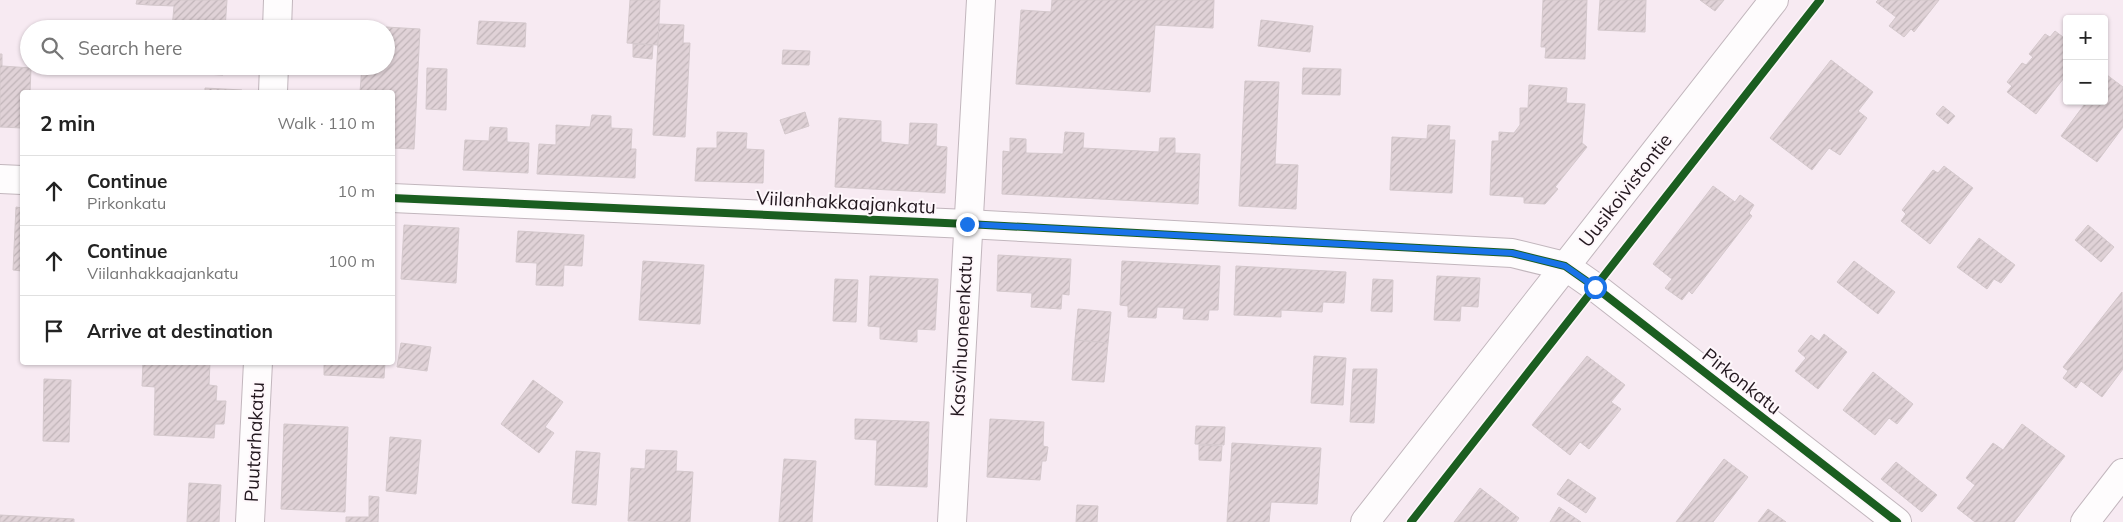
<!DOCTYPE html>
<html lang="en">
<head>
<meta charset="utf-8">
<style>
	body { margin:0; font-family:Mulish,sans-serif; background:#f2f2f2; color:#222 }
	.controls { position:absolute; right:15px; top:15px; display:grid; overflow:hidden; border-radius:5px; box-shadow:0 1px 4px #0004 }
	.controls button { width:45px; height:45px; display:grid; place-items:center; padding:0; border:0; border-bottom:1px solid #e0e0e0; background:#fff; color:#222; font:25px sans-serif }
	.stop { position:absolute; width:15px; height:15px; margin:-11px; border:4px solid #1a73e8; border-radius:50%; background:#fff }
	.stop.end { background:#1a73e8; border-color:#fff; box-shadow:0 1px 5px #0008 }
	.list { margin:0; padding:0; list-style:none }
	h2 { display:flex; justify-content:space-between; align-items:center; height:65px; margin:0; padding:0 20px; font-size:21px }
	h2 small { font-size:16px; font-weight:400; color:#767676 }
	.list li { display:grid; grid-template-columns:32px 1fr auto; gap:15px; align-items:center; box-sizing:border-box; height:70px; padding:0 20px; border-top:1px solid #e0e0e0 }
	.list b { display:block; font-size:19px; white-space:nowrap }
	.list p { margin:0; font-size:16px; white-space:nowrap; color:#767676 }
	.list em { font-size:16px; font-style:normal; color:#767676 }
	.icon { flex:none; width:28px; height:28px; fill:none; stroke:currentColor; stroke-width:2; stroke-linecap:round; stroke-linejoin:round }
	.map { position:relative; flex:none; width:2123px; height:522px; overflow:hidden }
	.search { position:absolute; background:#fff; box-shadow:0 1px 4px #0004; left:20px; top:20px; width:375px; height:55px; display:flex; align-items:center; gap:12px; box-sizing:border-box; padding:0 18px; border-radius:28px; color:#767676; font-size:19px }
	.panel { position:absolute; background:#fff; box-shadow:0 1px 4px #0004; left:20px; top:90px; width:375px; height:275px; border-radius:5px }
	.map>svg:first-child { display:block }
</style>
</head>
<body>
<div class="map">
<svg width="2123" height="522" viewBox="0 0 2123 522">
	<defs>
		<pattern id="building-hatch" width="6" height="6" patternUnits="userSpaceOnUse" patternTransform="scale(1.25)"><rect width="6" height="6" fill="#e0d2d7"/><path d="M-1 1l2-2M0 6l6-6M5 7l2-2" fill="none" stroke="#c0b4b8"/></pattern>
	</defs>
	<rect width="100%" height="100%" fill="#f7eaf2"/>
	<!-- building -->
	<g fill="url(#building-hatch)" stroke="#d4c8cc">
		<polygon points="137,0 149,0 149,5 136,4"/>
		<polygon points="149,0 227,0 225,29 172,29 174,6 149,5"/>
		<polygon points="630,0 660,0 658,45 627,43"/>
		<polygon points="1052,0 1214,0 1213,28 1155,25 1150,92 1016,84 1021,10 1051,12"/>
		<polygon points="1543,0 1587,0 1585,59 1545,58 1546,47 1541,47"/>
		<polygon points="1600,0 1646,0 1645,32 1598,30"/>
		<polygon points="1700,0 1724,0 1715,11"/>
		<polygon points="1878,0 1939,0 1914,32 1911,29 1904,37 1889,26 1896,17 1876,2"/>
		<polygon points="1261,20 1313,26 1310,52 1258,46"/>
		<polygon points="479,21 526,23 525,47 477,44"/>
		<polygon points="659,24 684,25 683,43 690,43 685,137 653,135"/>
		<polygon points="386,27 420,29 414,149 392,148 392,92 360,92 362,66 386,66"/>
		<polygon points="2055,31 2067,40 2067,74 2036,114 2007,92 2012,86 2007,82 2022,63 2026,65 2033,57 2029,54 2045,34 2050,37"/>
		<polygon points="633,44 653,45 652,59 633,57"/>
		<polygon points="783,50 810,51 809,65 782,64"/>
		<polygon points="0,54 2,54 2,66 31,68 30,92 22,92 22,128 0,127"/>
		<polygon points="1831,60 1873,92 1858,111 1867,118 1840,155 1829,148 1812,170 1770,138"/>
		<polygon points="170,66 223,66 223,75 170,72"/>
		<polygon points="427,68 447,69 446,110 426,109"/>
		<polygon points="1303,68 1341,69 1340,95 1302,94"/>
		<polygon points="2107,75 2123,87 2123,127 2097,162 2061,136 2087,101 2104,101 2104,79"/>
		<polygon points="1245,81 1279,82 1275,164 1298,165 1296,209 1239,206"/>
		<polygon points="1529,85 1567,88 1566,103 1585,104 1582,143 1587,147 1555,187 1558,189 1545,204 1524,203 1524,197 1490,195 1492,141 1499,141 1499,132 1514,133 1520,125 1520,108 1528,108"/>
		<polygon points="205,88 242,90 242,92 205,92"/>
		<polygon points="1943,106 1955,116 1948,124 1936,114"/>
		<polygon points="805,112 809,126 785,134 780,120"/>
		<polygon points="592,115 611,116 611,128 632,129 631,149 636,149 635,178 537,174 539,144 556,145 556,125 590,127"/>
		<polygon points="839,118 881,121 881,142 909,145 910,123 937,124 936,146 947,147 945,193 835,187"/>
		<polygon points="1428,125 1450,126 1449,140 1455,140 1452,193 1390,190 1392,137 1427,139"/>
		<polygon points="490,127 507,128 507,142 529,143 528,173 463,170 465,140 489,141"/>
		<polygon points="717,132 747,133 746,149 764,150 763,183 695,181 697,148 717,148"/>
		<polygon points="1065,132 1084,133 1083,148 1159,152 1160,138 1175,138 1175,153 1200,154 1198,204 1002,194 1003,151 1010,152 1010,138 1026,139 1026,153 1063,154"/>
		<polygon points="1944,166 1973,188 1930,244 1901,221 1906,214 1902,210 1933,170 1938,173"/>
		<polygon points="1713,186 1735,202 1740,195 1754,205 1749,213 1752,216 1692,294 1689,291 1682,300 1665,288 1672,279 1653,264"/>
		<polygon points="16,207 22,208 22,271 13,270"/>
		<polygon points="404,225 459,228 456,283 401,279"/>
		<polygon points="2088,225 2114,247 2101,262 2075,240"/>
		<polygon points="518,231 584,235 582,266 564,265 563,286 536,285 537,263 516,262"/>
		<polygon points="1979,238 2015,265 2001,283 1994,279 1987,289 1957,267"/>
		<polygon points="998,255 1071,259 1069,295 1062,294 1061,309 1031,307 1032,293 997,291"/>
		<polygon points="643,261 704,265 700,324 639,320"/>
		<polygon points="1122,261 1220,266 1218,310 1209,310 1208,320 1183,319 1184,308 1157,307 1156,318 1128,317 1128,306 1120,305"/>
		<polygon points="1854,261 1895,292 1878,314 1837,282"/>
		<polygon points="1236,266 1346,272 1344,303 1323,302 1322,312 1281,310 1281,317 1234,315"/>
		<polygon points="870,276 938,279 935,330 917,329 917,342 880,339 880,327 868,326"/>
		<polygon points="1437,276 1480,278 1478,307 1461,306 1460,321 1434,320"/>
		<polygon points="835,279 858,280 856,322 833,321"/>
		<polygon points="1373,279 1393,280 1392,312 1371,311"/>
		<polygon points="2122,292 2123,369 2102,397 2081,381 2076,388 2063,378 2068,371 2063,367"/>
		<polygon points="1078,309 1111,312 1108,343 1075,340"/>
		<polygon points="1824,334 1847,352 1818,389 1795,371 1806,358 1798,351 1811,335 1819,341"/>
		<polygon points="1075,340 1108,343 1104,382 1072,380"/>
		<polygon points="401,343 431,347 427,371 397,367"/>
		<polygon points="1314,356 1346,358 1343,405 1311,403"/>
		<polygon points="1587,356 1625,385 1611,402 1621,409 1589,449 1580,442 1570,455 1532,425"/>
		<polygon points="143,362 210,362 209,385 217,386 216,401 226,401 224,424 215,424 214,438 154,435 155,387 142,386"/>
		<polygon points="324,362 385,362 384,378 324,375"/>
		<polygon points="1353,369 1377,369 1374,423 1350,422"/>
		<polygon points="1873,372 1913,404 1897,424 1889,418 1875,435 1843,410"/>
		<polygon points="44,379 71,380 69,442 43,441"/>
		<polygon points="533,380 563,402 545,427 554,433 539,453 501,424"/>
		<polygon points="855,419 929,422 927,487 875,485 877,440 855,439"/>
		<polygon points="990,419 1044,422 1043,446 1048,447 1046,461 1042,461 1040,480 987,477"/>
		<polygon points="284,424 348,427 345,512 281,509"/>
		<polygon points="2022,424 2065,456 2014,522 1975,522 1957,508 1975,485 1966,478 1993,443 2003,450"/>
		<polygon points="1196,426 1225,427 1224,445 1195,444"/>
		<polygon points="390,437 421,440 416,494 386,491"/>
		<polygon points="1232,443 1321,448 1317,504 1271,502 1269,522 1227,522"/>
		<polygon points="1199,445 1222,446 1221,461 1199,460"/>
		<polygon points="646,450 677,451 676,471 693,472 690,522 628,521 631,468 645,469"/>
		<polygon points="576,451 600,453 596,505 572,503"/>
		<polygon points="784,459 816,461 812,522 779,522"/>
		<polygon points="1724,459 1748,477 1713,522 1676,522"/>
		<polygon points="1896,462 1937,495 1922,512 1881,479"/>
		<polygon points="1568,479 1596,498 1586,513 1557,494"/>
		<polygon points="189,483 221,485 219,522 187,522"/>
		<polygon points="1480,488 1519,518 1516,522 1454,522"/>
		<polygon points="369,496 379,497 378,522 346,522 346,517 369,517"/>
		<polygon points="1077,505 1098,506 1097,522 1076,522"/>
		<polygon points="1559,507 1581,522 1550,522"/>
		<polygon points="1768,509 1786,522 1758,522"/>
		<polygon points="0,515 74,519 74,522 0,522"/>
	</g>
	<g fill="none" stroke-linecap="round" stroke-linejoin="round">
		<!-- minor casing -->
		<g stroke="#c2b6bd" stroke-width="30">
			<g id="minor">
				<polyline points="277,29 278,0"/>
				<polyline points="273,92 274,66"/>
				<polyline points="0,179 22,180"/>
				<polyline points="392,198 967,224 1512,253 1565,266 1595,287 1897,522"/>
				<polyline points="250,522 258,362"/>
				<polyline points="952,522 981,0"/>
				<polyline points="1365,522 1774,0"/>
				<polyline points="2085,522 2123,473"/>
			</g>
		</g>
		<!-- minor -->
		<use href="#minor" stroke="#fefcfd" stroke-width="28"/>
		<!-- cycleway casing -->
		<g stroke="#fef7fb" stroke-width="11">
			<g id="cycleway">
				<polyline points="392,198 967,224 1512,253 1565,266 1595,287 1897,522"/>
				<polyline points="1411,522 1820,0"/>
			</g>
		</g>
		<!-- cycleway -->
		<use href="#cycleway" stroke="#1b5e20" stroke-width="8"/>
	</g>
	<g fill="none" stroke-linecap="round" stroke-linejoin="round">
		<!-- route -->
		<polyline stroke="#1a73e8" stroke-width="6" points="967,224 1512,253 1565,266 1595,287"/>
	</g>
	<g text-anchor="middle" stroke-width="4" stroke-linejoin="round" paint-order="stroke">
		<!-- street labels -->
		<g font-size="19" fill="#23181f" stroke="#fef7fb">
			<text transform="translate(1625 190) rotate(-52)" y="7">Uusikoivistontie</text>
			<text transform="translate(846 202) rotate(3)" y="7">Viilanhakkaajankatu</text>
			<text transform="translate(961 336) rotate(-87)" y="7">Kasvihuoneenkatu</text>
			<text transform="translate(1742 381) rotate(38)" y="7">Pirkonkatu</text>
			<text transform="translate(254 442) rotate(-87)" y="7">Puutarhakatu</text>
		</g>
	</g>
</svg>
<div class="controls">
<button>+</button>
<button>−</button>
</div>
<div class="stop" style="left:1595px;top:287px"></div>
<div class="stop end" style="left:967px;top:224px"></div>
<div class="search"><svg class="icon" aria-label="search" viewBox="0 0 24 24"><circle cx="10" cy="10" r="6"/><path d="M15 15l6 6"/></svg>Search here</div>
<section class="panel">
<h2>2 min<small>Walk · 110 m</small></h2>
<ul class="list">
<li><svg class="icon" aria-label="ahead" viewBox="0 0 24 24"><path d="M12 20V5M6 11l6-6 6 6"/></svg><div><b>Continue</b><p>Pirkonkatu</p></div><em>10 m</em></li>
<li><svg class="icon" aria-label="ahead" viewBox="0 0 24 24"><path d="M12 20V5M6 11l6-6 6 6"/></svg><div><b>Continue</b><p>Viilanhakkaajankatu</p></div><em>100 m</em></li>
<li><svg class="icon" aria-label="arrive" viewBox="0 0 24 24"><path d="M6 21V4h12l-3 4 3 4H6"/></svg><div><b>Arrive at destination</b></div></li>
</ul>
</section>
</div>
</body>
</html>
